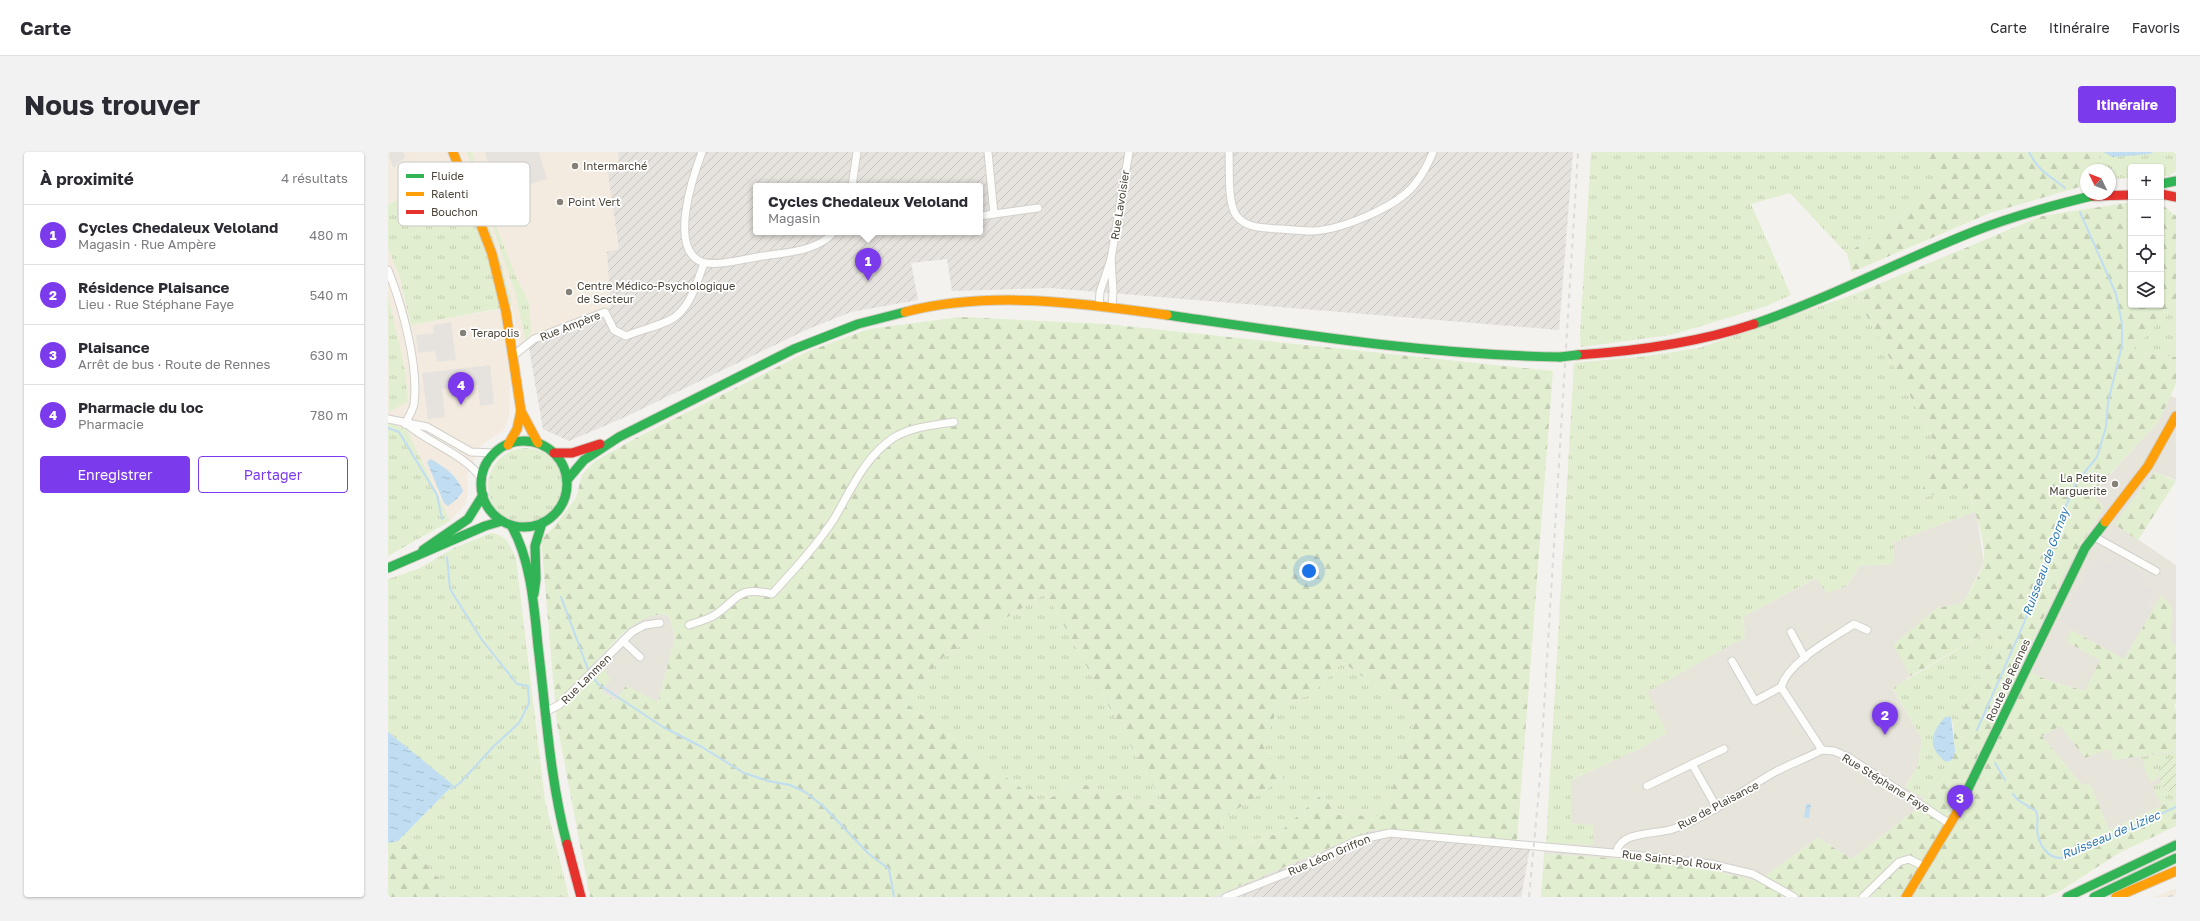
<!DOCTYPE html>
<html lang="fr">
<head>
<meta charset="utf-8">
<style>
	body { margin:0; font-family:"Golos Text",sans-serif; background:#f2f2f3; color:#2b2b33 }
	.controls { position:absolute; right:12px; top:12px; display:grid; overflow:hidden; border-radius:4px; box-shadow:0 1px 3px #0004 }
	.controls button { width:36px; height:36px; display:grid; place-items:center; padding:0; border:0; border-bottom:1px solid #e1e1e2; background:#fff; color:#2b2b33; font:20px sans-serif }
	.compass { position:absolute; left:1692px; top:12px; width:36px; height:36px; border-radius:50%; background:#fff; box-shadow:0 1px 3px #0004; rotate:313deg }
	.you { position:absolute; left:921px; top:419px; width:14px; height:14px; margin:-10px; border:3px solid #fff; border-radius:50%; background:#1a73e8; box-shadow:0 0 0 6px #1a73e833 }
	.badge { display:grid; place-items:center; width:26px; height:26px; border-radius:50%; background:#7c3aed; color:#fff; font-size:13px; font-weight:700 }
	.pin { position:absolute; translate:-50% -33px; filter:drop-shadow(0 1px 2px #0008) }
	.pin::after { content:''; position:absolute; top:21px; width:14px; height:12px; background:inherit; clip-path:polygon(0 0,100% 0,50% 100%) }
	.popup { position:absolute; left:365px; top:31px; width:230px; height:52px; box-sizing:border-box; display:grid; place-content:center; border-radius:4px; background:#fff; filter:drop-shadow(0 1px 3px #0005); font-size:13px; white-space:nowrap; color:#7c7c81 }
	.popup b { font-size:15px; color:#2b2b33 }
	.popup::after { content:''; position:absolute; left:50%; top:100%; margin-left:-8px; border:8px solid transparent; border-top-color:#fff }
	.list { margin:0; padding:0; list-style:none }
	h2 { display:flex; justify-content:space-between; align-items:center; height:52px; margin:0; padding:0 16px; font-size:17px }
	h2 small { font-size:13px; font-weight:400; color:#7c7c81 }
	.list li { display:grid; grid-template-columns:26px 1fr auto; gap:12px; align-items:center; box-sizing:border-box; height:60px; padding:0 16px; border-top:1px solid #e1e1e2 }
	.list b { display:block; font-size:15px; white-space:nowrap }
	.list p { margin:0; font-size:13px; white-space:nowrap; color:#7c7c81 }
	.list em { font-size:13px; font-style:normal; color:#7c7c81 }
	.actions { display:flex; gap:8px; padding:12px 16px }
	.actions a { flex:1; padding:9px 0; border:1px solid #7c3aed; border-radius:4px; text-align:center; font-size:14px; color:#7c3aed }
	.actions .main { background:#7c3aed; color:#fff }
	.icon { flex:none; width:22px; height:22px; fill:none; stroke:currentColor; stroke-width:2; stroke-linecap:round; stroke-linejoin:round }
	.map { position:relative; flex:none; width:1788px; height:745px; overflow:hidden; border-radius:4px }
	header { display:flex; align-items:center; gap:24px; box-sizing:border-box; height:56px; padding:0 20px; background:#fff; border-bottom:1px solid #e1e1e2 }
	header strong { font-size:19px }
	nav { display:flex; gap:22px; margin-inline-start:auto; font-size:14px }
	.intro { display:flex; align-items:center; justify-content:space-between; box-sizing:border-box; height:96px; padding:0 24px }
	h1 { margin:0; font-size:28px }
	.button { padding:10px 18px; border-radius:4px; background:#7c3aed; color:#fff; font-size:14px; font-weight:700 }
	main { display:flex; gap:24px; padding:0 24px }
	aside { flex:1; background:#fff; border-radius:4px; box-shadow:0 1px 3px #0004 }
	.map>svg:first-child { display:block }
</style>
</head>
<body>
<header>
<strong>Carte</strong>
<nav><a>Carte</a><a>Itinéraire</a><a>Favoris</a></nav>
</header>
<div class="intro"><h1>Nous trouver</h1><a class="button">Itinéraire</a></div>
<main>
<aside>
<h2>À proximité<small>4 résultats</small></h2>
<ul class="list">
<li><span class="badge">1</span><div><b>Cycles Chedaleux Veloland</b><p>Magasin · Rue Ampère</p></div><em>480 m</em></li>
<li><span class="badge">2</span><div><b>Résidence Plaisance</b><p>Lieu · Rue Stéphane Faye</p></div><em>540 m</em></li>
<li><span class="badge">3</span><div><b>Plaisance</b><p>Arrêt de bus · Route de Rennes</p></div><em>630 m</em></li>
<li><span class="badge">4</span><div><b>Pharmacie du loc</b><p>Pharmacie</p></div><em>780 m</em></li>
</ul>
<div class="actions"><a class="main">Enregistrer</a><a>Partager</a></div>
</aside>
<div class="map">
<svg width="1788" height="745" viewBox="0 0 1788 745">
	<defs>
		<pattern id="industrial-furrows" width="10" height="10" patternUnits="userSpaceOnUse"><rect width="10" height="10" fill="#e6e2de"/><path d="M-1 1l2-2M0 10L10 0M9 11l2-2" fill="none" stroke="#c7c3bf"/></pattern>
		<pattern id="grass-tufts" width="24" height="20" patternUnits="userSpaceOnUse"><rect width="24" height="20" fill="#e1eecf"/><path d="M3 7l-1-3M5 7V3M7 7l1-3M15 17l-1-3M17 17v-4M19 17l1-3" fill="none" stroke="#c3cdb2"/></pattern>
		<pattern id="forest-firs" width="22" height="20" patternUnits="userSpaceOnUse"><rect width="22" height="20" fill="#e1eecf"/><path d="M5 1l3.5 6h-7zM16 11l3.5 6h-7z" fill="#c3cdb2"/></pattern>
		<pattern id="garden-furrows" width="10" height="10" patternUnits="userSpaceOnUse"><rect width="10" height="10" fill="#e1eecf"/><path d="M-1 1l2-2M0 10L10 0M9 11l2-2" fill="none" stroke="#c3cdb2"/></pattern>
		<pattern id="water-ripples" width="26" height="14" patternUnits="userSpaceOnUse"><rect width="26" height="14" fill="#c0ddf1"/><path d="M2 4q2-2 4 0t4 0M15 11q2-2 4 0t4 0" fill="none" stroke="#a6bfcf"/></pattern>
	</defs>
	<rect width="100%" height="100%" fill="#f4f2ee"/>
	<!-- residential -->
	<g fill="#e7e4dc">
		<polygon points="1782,244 1788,246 1788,328 1767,320 1727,372 1788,413 1788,494 1782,489 1784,455 1736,508 1723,500 1679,490 1713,508 1697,539 1659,528 1632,515 1684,406 1716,356 1704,342 1770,270"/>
		<polygon points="1588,359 1596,411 1575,451 1549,456 1506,493 1523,524 1505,537 1534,588 1529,616 1517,635 1537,646 1525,660 1464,707 1430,686 1370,729 1323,718 1254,708 1156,702 1158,691 1205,693 1183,671 1183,628 1251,597 1279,581 1258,540 1357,485 1355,465 1429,426 1459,434 1471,414 1505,412 1506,390"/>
		<polygon points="274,462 281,464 287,486 270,551 238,534 228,549 213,539 222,528 210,508 246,471 263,463"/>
		<polygon points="1672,574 1721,596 1726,608 1788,599 1788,647 1721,678 1703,634 1692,631 1654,584"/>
	</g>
	<!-- commercial -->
	<g fill="#f3ebdf">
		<polygon points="0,0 230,0 231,10 220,15 231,98 219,100 224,155 131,192 119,130 96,59 76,10 0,53"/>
		<polygon points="0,96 12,126 23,173 113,157 122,230 121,264 116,278 93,293 79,324 80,338 78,351 62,369 19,279 0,270"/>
		<polygon points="1788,736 1788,745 1766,745"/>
	</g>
	<!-- industrial -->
	<g fill="url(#industrial-furrows)" fill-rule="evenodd">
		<path d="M230 0H1185L1171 178 662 136 564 139 559 107 523 111 530 148 463 160 418 178 235 266 181 289 155 277 141 196 132 201 131 192 223 155 219 100 231 97 219 15 231 10ZM368 34H592V80H368Z"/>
		<polygon points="984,678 1143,691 1133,745 825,745"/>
	</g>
	<!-- grass -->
	<g fill="url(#grass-tufts)">
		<polygon points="79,0 84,0 95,41 128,125 141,151 143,179 138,190 128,143"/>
		<polygon points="1203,0 1525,0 1553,18 1542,42 1459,102 1402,41 1363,52 1403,143 1376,155 1283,183 1193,195 1192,182"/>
		<polygon points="1708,0 1788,0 1788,19 1780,24 1773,24 1773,15 1743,15 1743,26 1722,27 1722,18 1718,18"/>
		<path d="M76 9C95 57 114 104 124 154L23 173 12 126 0 96V53Z"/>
		<polygon points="1467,142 1548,292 1532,346 1581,334 1584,351 1588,359 1506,390 1505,412 1471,414 1459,434 1439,441 1428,426 1355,465 1357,485 1259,540 1279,581 1251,597 1183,628 1183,671 1205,673 1205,693 1158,691 1186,211 1259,204 1311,196"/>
		<polygon points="0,144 17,218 20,249 1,260"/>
		<polygon points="1788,147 1788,205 1742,200 1776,165"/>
		<polygon points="0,270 19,278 62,369 0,404"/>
		<circle cx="138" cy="334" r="38"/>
		<path d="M103 381C119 383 122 393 128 407L157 649 181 745H54L57 734 27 699 10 689 64 634 0 580V427L30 417 66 396Z"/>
		<polygon points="658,441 778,657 691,631 653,651 516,550 555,505"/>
		<polygon points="1615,470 1608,497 1565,573 1563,565 1558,610 1564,608 1559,622 1537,646 1517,636 1529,616 1534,588 1505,536"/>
		<polygon points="955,510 1028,565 995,664 949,663 934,642 891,681 854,693 836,687 833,668 895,626 875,594 891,552 923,543"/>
		<path d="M1788 600V604C1778 606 1770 616 1770 626L1762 630 1753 605Z"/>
		<polygon points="1772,631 1776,637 1788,642 1788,646 1773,653 1764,634"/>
	</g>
	<!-- forest -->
	<g fill="url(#forest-firs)" fill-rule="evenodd">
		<polygon points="1525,0 1708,0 1718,18 1698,18 1698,33 1602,61 1464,120 1459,102 1542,42 1552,18"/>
		<path d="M1743 50V153H1773V52L1788 64V147L1776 165 1743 200 1788 205V232L1771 269 1704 341 1716 356 1684 406 1632 515 1659 528 1697 539 1712 508 1679 490 1683 478 1736 507 1774 443 1784 455 1782 489 1788 494V551L1786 554 1788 557V599L1726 608 1721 597 1697 606 1672 574 1654 584 1692 631 1703 634 1721 678 1788 647V674L1731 701 1672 739 1657 745H1153L1156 702 1254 708 1323 718 1370 729 1430 686 1464 707 1525 660 1559 622 1567 599 1565 573 1608 497 1615 470 1523 524 1505 493 1549 456 1575 451C1580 441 1595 419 1596 410 1598 387 1585 357 1581 335L1532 346 1548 292 1467 142 1654 64Z"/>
		<path d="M572 165 718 172 1165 219 1129 689 984 678 825 745H202L169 572 153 387 165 376 188 346 194 323 207 309 248 286 421 199 481 177ZM658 441 778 657 691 631 653 651 516 550 555 505ZM274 462 281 464 287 486 270 550 238 534 227 549 213 539 222 528 210 507C230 487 244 466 274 462ZM955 510 1028 565 995 664 949 663 934 642 891 681 855 693 836 687 833 668 895 626 875 594 891 552 923 543Z"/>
		<polygon points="1767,320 1788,329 1750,388 1726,372"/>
		<polygon points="10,689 27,699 57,734 54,745 0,745 0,691"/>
	</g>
	<!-- garden -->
	<path fill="url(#garden-furrows)" d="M1788 604V642C1765 637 1765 609 1788 604Z"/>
	<!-- parking -->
	<g fill="#e6e3df">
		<polygon points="0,0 15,0 17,6 5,16"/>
		<polygon points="97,0 151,0 159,27 109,42"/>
		<polygon points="21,19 23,24 27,22 32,33 16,41 14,38 16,36 10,24"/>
		<polygon points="63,170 68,208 49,210 47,199 30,201 28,183 46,181 45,173"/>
		<polygon points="102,213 106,252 92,254 90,233 54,237 57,265 40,267 34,221"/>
		<polygon points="1727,406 1756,423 1751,430 1767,440 1758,455 1763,458 1735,505 1672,468 1708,408 1713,411 1715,409 1722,413"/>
	</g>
	<!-- water -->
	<g fill="url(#water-ripples)">
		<polygon points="1715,0 1765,0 1762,2 1725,5"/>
		<path d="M43 307C57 316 68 322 75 339L70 346 60 354 56 351 39 310Z"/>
		<path d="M1557 565H1563L1567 599 1564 608 1558 610C1538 595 1543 581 1557 565Z"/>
		<polygon points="0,580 65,633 10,689 0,691"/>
		<polygon points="1418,652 1423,652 1421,666 1416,665"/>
	</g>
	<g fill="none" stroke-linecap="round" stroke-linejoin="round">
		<!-- stream -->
		<g stroke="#c0ddf1" stroke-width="2">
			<path d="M1641 0C1651 20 1661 23 1677 36"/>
			<polyline points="0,276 11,280 49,343 54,367"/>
			<polyline points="59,405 62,437 94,488 129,532 140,534 141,551 131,571 106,594 72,631 63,637"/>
			<polyline points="173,445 201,520"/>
			<polyline points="203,523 210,532 275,575 314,595 356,621 380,629 402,633 417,640 435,654 481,702 501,717 506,745"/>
			<polyline points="1589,578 1636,471 1673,365 1688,331 1709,305 1718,275 1720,250 1734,193 1734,172 1728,142 1692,60"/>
			<polyline points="1607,611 1617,628"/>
			<path d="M1625 642 1630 648 1648 659C1651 665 1649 670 1649 675 1649 692 1661 710 1678 705L1788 655"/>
		</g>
		<!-- street casing -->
		<g stroke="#d2d0cb" stroke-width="9">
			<g id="street">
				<path d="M314 0C305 24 280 97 314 110 328 115 360 106 375 104 400 100 428 100 446 80"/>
				<polyline points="600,0 606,62"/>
				<path d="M841 0C842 17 839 49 848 63 858 77 877 76 893 77 904 78 915 79 926 79 955 77 1009 55 1027 32 1034 23 1041 10 1045 0"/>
				<polyline points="464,34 469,0"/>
				<polyline points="592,64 650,56"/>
				<polyline points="723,107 741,0"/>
				<path d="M0 118C14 153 31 214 26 252 25 258 20 266 17 272"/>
				<polyline points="711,155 712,140 723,107 725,139 724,156"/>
				<path d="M125 204 146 187 217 160 226 178 238 184C252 178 268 175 282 168 302 158 309 130 316 111"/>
				<polyline points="0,267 39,275 83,300 107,301"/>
				<path d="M20 273C43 292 76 302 94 327"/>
				<polyline points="1705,384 1768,419"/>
				<path d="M301 473C309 470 318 468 325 464 350 449 347 433 384 442 406 418 428 394 446 367 463 338 476 306 505 286 523 275 546 273 566 270"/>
				<polyline points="1403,480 1417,506"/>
				<polyline points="235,489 252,505"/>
				<polyline points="1344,509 1367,549 1393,535 1434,598 1446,599 1460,605 1562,672"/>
				<path d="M1393 535C1401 509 1444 487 1466 472L1479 478"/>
				<polyline points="157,560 171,553 244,480 257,473 272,471"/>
				<polyline points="1259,634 1304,612"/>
				<polyline points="1329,656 1304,612 1336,597"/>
				<path d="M1228 701C1233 678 1267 683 1285 677 1322 664 1353 639 1387 620 1402 612 1419 606 1434 598"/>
				<polyline points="838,745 912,716 970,688 1002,681 1237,702 1323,712 1365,722 1406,745"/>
				<polyline points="1475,745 1511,710 1521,707 1537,715"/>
			</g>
		</g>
		<!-- fast casing -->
		<g stroke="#d3cfc5" stroke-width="11">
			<g id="fast">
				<polyline points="1773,32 1788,29"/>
				<path d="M779 163C911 182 1039 203 1172 205"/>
				<path d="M1366 172C1442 146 1513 108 1587 79 1628 63 1669 52 1712 42"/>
				<circle cx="136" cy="332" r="43"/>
				<polyline points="179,328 196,308 231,285 406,197 470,172 517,160"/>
				<path d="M123 373C143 408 146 454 150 494 158 560 162 628 179 692"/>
				<polyline points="35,398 80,367 95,343"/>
				<polyline points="0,416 97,374 114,369"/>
				<polyline points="146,442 148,427 147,394 154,371"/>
				<polyline points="1578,641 1697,396 1717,370"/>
				<polyline points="1679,745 1788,693"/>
				<polyline points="1706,745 1788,706"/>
			</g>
		</g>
		<!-- slow casing -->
		<g stroke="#d3cfc5" stroke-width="11">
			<g id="slow">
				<polyline points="65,0 104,102 118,160 133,259 150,291"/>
				<path d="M517 160C602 138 694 151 779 163"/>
				<polyline points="120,293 129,277 133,259"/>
				<polyline points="1717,370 1760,314 1788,264"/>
				<polyline points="1518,745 1568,662 1578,641"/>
				<polyline points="1728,745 1788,719"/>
			</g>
		</g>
		<!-- jam casing -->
		<g stroke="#d3cfc5" stroke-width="11">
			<g id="jam">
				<polyline points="1773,42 1788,45"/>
				<polyline points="1705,44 1743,43"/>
				<path d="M1189 203C1249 199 1309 191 1366 172"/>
				<polyline points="166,301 184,301 212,292"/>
				<polyline points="179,692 193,745"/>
			</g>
		</g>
		<!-- street -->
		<use href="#street" stroke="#fdfdfc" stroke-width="7"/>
		<!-- fast -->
		<use href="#fast" stroke="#30b455" stroke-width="9"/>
		<!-- slow -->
		<use href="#slow" stroke="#ff9f0a" stroke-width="9"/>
		<!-- jam -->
		<use href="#jam" stroke="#e5322d" stroke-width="9"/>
		<!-- rail -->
		<g stroke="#dbdbda" stroke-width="2" stroke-dasharray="5 5" stroke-linecap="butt">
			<polyline points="1141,745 1151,638 1190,0"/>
			<polyline points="1780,745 1788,742"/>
		</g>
		<!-- fast-bridge casing -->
		<g stroke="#d3cfc5" stroke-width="11" stroke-linecap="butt">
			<polyline id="fast-bridge" points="1172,205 1189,203"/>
		</g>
		<!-- fast-bridge -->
		<use href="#fast-bridge" stroke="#30b455" stroke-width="9"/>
	</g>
	<!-- markers -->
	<g fill="#868178" stroke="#fff" stroke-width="1.5">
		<circle cx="187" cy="14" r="4"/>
		<circle cx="172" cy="50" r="4"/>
		<circle cx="181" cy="140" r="4"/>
		<circle cx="75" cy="181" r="4"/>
		<circle cx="1727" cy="332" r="4"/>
	</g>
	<g text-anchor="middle" stroke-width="3.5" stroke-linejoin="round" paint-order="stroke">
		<!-- poi labels -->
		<g font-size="11" fill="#4b4439" stroke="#fff" text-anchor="start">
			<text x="195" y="18">Intermarché</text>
			<text x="180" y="54">Point Vert</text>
			<text x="189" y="138">Centre Médico-Psychologique<tspan x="189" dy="13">de Secteur</tspan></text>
			<text x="83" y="185">Terapolis</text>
			<text x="1719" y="330" text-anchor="end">La Petite<tspan x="1719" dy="13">Marguerite</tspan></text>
		</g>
		<!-- street labels -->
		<g font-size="11" fill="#4b4439" stroke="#fff">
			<text transform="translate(732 53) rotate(-81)" y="4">Rue Lavoisier</text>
			<text transform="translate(182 174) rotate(-21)" y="4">Rue Ampère</text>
			<text transform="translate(198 527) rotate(-45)" y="4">Rue Lanmen</text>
			<text transform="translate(1620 528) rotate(-65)" y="4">Route de Rennes</text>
			<text transform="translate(1498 631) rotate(32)" y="4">Rue Stéphane Faye</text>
			<text transform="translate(1330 653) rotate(-28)" y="4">Rue de Plaisance</text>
			<text transform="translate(941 703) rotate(-23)" y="4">Rue Léon Griffon</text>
			<text transform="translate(1284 708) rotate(7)" y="4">Rue Saint-Pol Roux</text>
		</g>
		<!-- water labels -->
		<g font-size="12" font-style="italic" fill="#2e7ab2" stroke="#fff">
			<text transform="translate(1658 410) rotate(-70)" y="4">Ruisseau de Gornay</text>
			<text transform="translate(1723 683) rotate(-23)" y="4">Ruisseau de Liziec</text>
		</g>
	</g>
	<!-- legend -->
	<rect x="10" y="10" width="132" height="64" rx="6" fill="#fff" stroke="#c9c7c4" stroke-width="1"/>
	<rect x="18" y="22" width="18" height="4" fill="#30b455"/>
	<rect x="18" y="40" width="18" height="4" fill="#ff9f0a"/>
	<rect x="18" y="58" width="18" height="4" fill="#e5322d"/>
	<g font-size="11" fill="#4b4439">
		<text x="43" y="28">Fluide</text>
		<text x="43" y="46">Ralenti</text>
		<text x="43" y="64">Bouchon</text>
	</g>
</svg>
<div class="controls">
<button>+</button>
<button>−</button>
<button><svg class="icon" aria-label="locate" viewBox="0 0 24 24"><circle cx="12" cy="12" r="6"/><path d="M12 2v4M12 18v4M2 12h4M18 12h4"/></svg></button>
<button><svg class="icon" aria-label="layers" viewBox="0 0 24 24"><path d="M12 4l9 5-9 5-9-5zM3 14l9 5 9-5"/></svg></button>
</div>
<svg class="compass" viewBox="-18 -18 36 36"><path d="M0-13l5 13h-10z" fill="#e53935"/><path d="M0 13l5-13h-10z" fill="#7c7c81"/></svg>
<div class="you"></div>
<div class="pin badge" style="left:480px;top:129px">1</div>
<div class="popup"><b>Cycles Chedaleux Veloland</b>Magasin</div>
<div class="pin badge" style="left:1497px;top:583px">2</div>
<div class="pin badge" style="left:1572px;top:666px">3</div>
<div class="pin badge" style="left:73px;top:253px">4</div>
</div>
</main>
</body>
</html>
